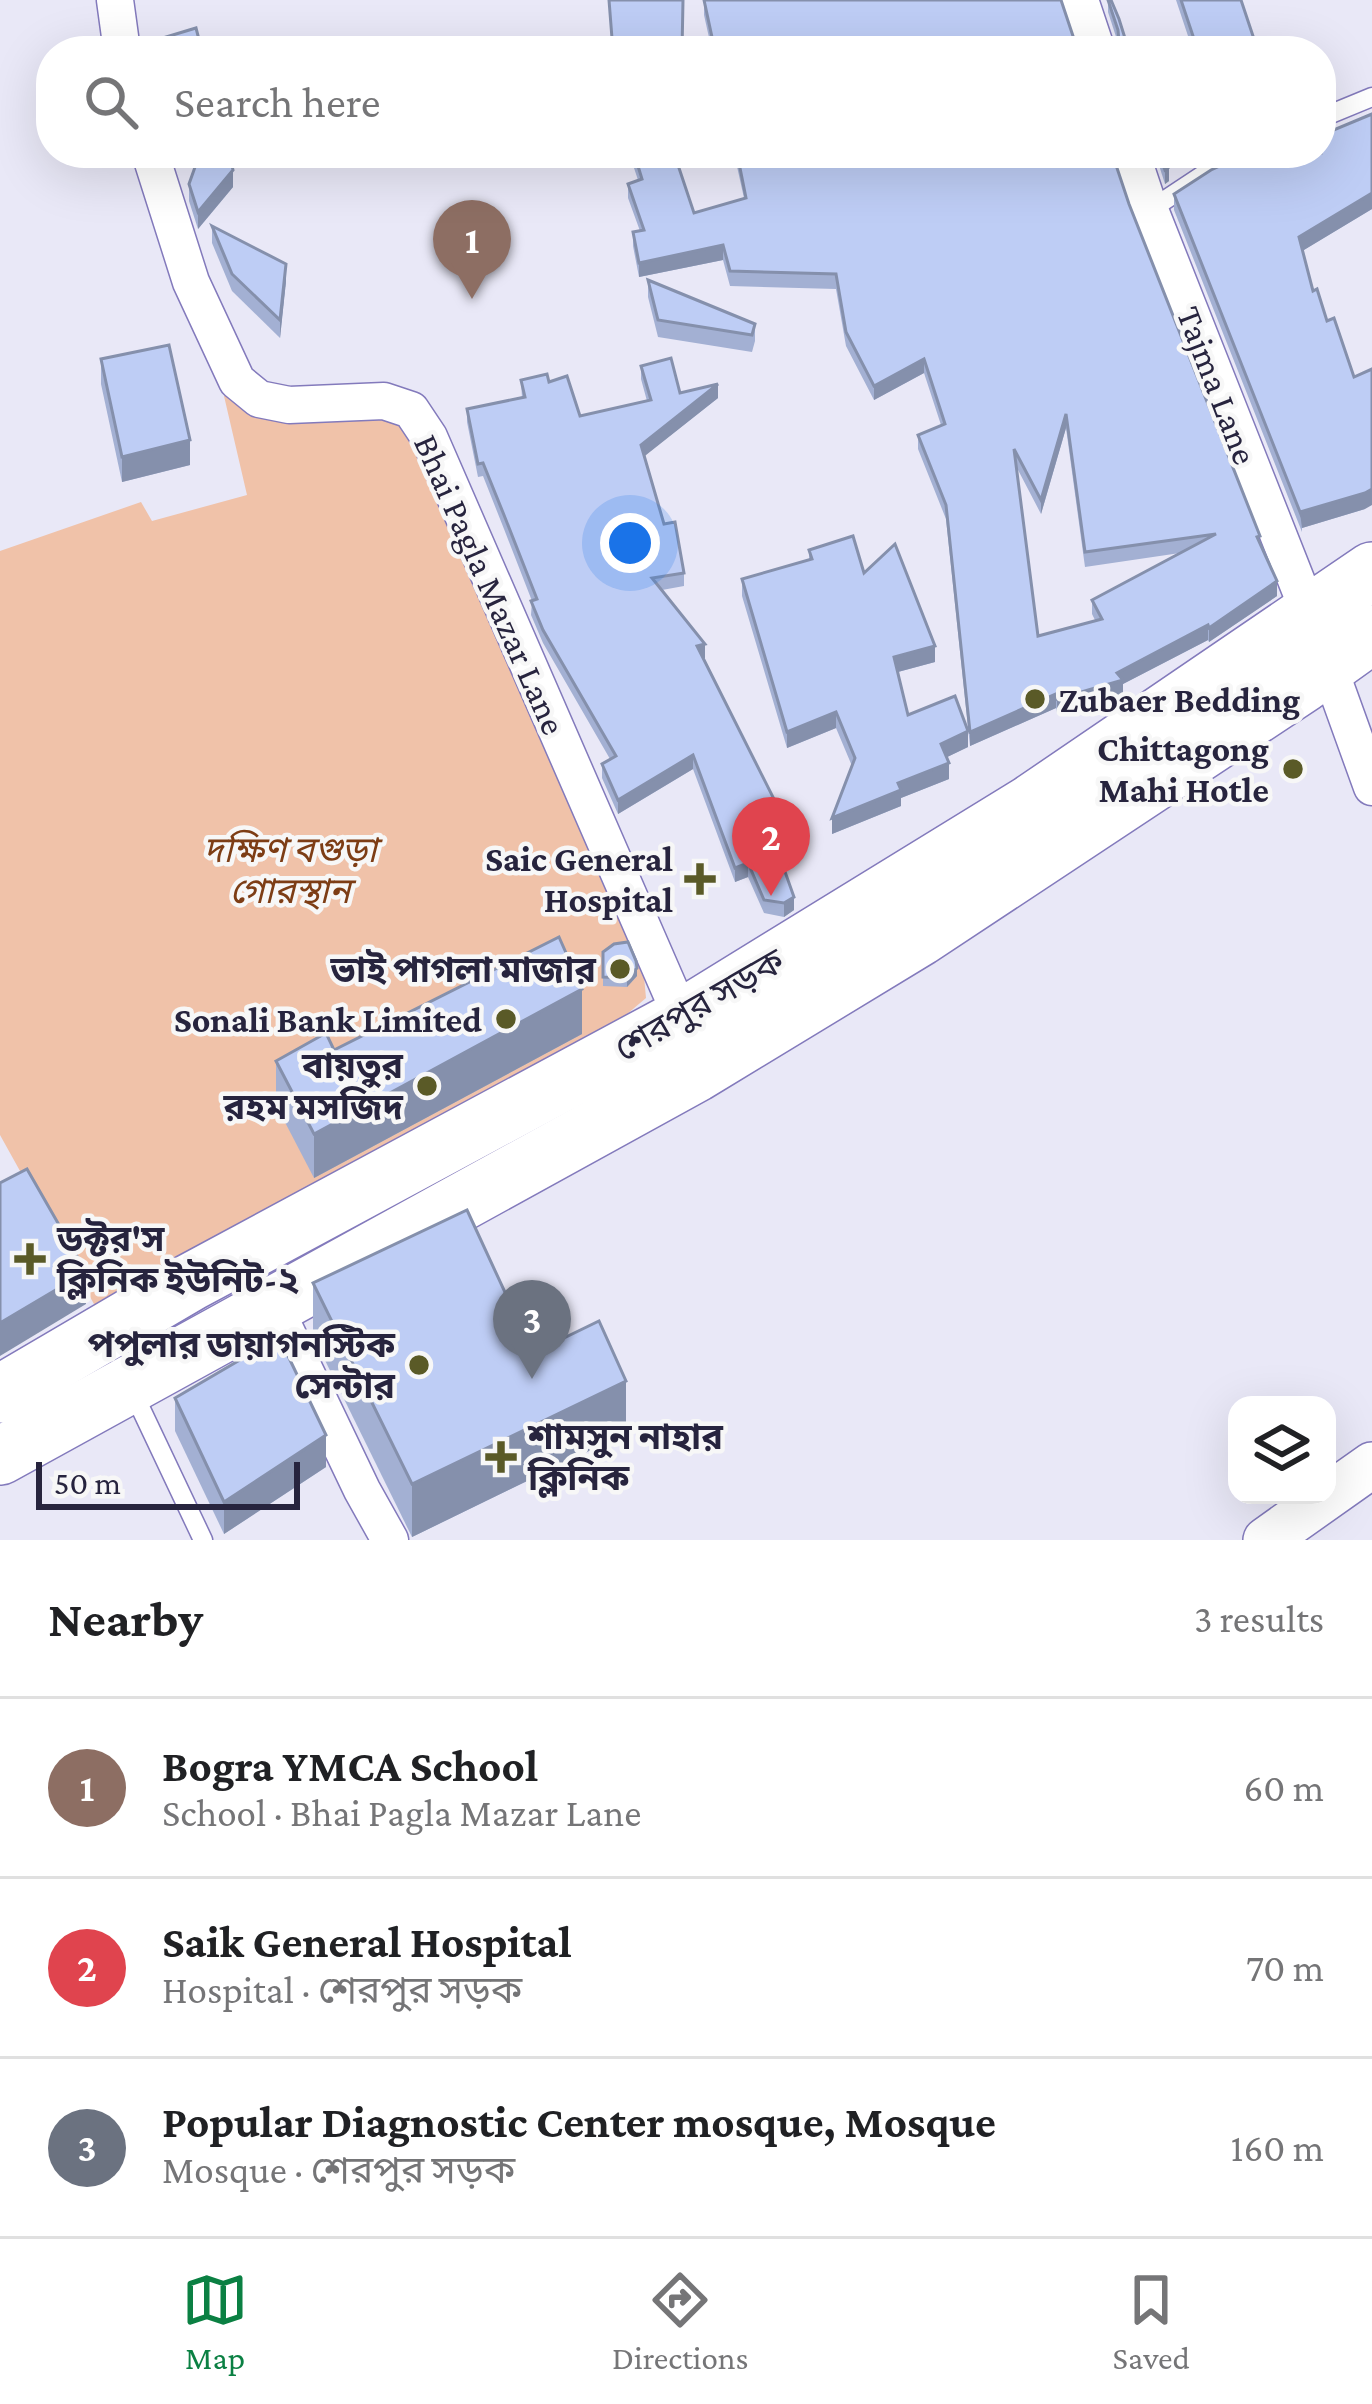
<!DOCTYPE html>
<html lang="en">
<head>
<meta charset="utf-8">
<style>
	body { margin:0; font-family:"Crimson Pro","Noto Sans Bengali",serif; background:#f6f6f6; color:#202124 }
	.controls { position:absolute; right:36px; bottom:36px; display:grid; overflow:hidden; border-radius:24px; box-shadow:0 12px 48px #0002 }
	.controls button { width:108px; height:108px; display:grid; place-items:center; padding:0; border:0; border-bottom:3px solid #e0e0e0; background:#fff; color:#202124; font:60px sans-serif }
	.scale { position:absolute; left:36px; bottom:30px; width:264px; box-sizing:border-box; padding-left:12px; border:6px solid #27243e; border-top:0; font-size:33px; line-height:42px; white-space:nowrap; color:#27243e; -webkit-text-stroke:9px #f7f7f7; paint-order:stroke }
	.you { position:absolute; left:630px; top:543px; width:42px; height:42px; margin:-30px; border:9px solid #fff; border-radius:50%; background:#1a73e8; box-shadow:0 0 0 18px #1a73e833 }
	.badge { display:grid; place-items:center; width:78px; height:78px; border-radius:50%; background:#0b8043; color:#fff; font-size:39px; font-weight:700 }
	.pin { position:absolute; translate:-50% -99px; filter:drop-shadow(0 3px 6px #0008) }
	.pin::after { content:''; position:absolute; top:63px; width:42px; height:36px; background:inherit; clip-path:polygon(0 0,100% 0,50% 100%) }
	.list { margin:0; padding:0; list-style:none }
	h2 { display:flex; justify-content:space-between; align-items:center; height:156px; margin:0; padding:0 48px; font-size:51px }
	h2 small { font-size:39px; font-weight:400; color:#757577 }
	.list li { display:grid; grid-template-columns:78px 1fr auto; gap:36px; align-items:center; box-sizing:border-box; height:180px; padding:0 48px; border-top:3px solid #e0e0e0 }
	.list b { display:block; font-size:45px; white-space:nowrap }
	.list p { margin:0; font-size:39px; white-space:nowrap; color:#757577 }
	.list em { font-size:39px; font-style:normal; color:#757577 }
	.icon { flex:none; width:66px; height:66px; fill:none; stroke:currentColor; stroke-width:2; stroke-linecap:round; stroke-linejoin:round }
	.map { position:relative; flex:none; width:1372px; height:1540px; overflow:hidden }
	.search { position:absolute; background:#fff; box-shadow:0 12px 48px #0002; left:36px; right:36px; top:36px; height:132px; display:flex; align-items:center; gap:30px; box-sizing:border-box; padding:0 42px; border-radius:48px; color:#757577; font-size:45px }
	.sheet { height:696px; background:#fff }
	nav { display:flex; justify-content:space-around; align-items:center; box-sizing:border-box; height:168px; border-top:3px solid #e0e0e0; background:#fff; font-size:33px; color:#757577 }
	nav a { display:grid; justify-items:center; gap:6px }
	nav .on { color:#0b8043 }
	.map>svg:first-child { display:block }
</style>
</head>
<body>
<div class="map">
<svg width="1372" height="1540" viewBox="0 0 1372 1540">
	<rect width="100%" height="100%" fill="#e9e8f7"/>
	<!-- green -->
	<polygon fill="#f0c2a9" points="237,390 406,419 642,954 646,998 613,1026 99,1313 0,1135 0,551 141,502 152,521 247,495 224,396"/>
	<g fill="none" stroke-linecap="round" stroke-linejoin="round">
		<!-- service casing -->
		<g stroke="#837abc" stroke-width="21">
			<g id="service">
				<polyline points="1321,118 1372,97"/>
				<polyline points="1150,210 1236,153"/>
				<polyline points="132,1390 203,1540"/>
			</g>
		</g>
		<!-- minor casing -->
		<g stroke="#837abc" stroke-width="39">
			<g id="minor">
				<polyline points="115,0 122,51"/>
				<polyline points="1080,0 1097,51"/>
				<polyline points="150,153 191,282 237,381 259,399 289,405 384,401 411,410 429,437 682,1018"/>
				<polyline points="1131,153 1150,210 1310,615 1372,787"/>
				<polyline points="274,1306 362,1490 390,1540"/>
			</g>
		</g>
		<!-- tertiary casing -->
		<g stroke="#837abc" stroke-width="48">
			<polyline id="tertiary" points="1266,1540 1372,1465"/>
		</g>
		<!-- trunk casing -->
		<g stroke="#837abc" stroke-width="60">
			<g id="trunk">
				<polyline points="0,1394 191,1282 682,1018 1030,804 1372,571"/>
				<polyline points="0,1456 696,1073 920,937 1304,683 1372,634"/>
			</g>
		</g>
		<!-- service -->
		<use href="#service" stroke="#fff" stroke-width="18"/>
		<!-- minor -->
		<use href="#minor" stroke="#fff" stroke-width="36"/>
		<!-- tertiary -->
		<use href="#tertiary" stroke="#fff" stroke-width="45"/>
		<!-- trunk -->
		<use href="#trunk" stroke="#fff" stroke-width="57"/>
	</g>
	<!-- wall -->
	<g fill="#a3b0d3" fill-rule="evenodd">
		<polygon points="704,0 1076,45 1080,51 712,51 704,15"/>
		<polygon points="1108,0 1129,51 1118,43 1108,12"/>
		<polygon points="1176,0 1241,0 1258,51 1193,51"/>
		<polygon points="1329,132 1372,209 1302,251 1365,509 1302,528 1302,532 1174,210 1174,194 1232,161 1232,156"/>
		<path d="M629 153H681V162L677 163 694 213 744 198 734 153H1112L1129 204 1260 544 1277 596 1209 642 1208 640 1123 684V695L1057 713 1056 708 970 746 946 519 918 449V435L941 425 924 373 874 400 846 346 836 289 730 286 723 260 639 277 633 246V232L640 231 628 198V184L638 180ZM1066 428 1085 567 1180 553 1092 600V614L1095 620 1038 636 1017 468 1041 514Z"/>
		<polygon points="1155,153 1163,153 1169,181 1165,184"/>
		<polygon points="189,184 233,187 198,229 189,201"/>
		<polygon points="212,226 286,281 280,338 232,291 212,243"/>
		<polygon points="648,280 755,324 755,341 752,352 658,337 648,297"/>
		<polygon points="101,359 190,465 122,482 101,384"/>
		<polygon points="641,366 680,393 718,398 644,456 664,524 684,573 684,586 662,590 705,658 703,658 794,860 783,864 794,910 784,917 764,913 748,877 735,882 693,769 618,814 602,778 602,764 610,759 543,643 531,615 532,601 504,529 483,476 478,477 467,422 467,409 522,398 521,380 549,382 580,416 647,401 641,379"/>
		<polygon points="809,550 864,573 935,662 898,672 908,715 968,747 947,757 949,779 901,798 901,806 832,834 852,766 836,728 787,748 742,596 742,579 809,560"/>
		<polygon points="603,952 637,976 627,987 603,986"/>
		<polygon points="582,1034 314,1178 276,1105 276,1061 334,1050"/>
		<polygon points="313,1283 533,1353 626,1433 412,1537 313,1336"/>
		<polygon points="175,1398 326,1467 224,1534 175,1431"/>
	</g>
	<!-- shaded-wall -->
	<g fill="#8590ac">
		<polygon points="1169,167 1169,181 1165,184 1165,170"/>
		<polygon points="233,170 233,187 198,229 198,212"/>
		<polygon points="1372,193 1372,209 1299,253 1299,237"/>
		<polygon points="723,245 723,260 639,277 639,263"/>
		<polygon points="286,264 286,281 280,338 280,320"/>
		<polygon points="924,359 924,373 874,400 874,386"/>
		<polygon points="718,384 718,398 641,459 641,445"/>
		<polygon points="1066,414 1066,428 1041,514 1041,500"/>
		<polygon points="190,440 190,465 122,482 122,457"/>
		<polygon points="1372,489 1372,505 1365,509 1302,528 1300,513"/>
		<polygon points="1277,581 1277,596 1209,642 1209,628"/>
		<polygon points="1208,625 1208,640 1123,684 1123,695 1057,713 1057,699 1117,673"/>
		<polygon points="705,644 705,658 697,660 697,646"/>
		<polygon points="935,646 935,662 894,673 894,657"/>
		<polygon points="1056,694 1056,708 970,746 970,732"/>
		<polygon points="836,712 836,728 787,748 787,732"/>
		<polygon points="968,731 968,747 941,760 941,744"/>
		<polygon points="693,755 693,769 618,814 618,800"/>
		<polygon points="949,763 949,779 901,798 901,806 832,834 832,818 898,783"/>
		<polygon points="794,846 794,860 778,866 778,852"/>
		<polygon points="748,863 748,877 735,882 735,868"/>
		<polygon points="794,897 794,910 784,917 784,903"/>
		<polygon points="637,968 637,976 627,987 627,978"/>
		<polygon points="582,989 582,1034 314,1178 314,1134"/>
		<polygon points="86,1272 86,1304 0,1356 0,1323"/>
		<polygon points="626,1381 626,1433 412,1537 412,1484"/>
		<polygon points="326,1435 326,1467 224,1534 224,1502"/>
	</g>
	<!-- building -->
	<g fill="#becdf5" stroke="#8590ac" stroke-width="3" fill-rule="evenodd">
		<polygon points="609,0 683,0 682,51 613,51"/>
		<polygon points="704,0 1061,0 1076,45 1080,51 715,51"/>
		<polygon points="1108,0 1111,0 1119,19 1129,51 1114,51 1119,42 1118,30"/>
		<polygon points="1181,0 1241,0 1258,51 1198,51"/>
		<polygon points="196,28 202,51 148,51 146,43"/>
		<polygon points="1372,114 1372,193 1299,237 1313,291 1317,289 1327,321 1334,318 1354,377 1372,369 1372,489 1365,493 1300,512 1302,517 1174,194 1211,170 1233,160 1232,156 1236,153 1321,153 1321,122 1326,120 1329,132"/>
		<polygon points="200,153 229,153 233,170 198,212 189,184"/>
		<path d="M634 153H674L694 213 746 198 737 153H1112L1129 204 1260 536 1257 537 1277 581 1209 628 1208 625 1117 673 1123 680 1057 699 1056 694 970 732 946 505 918 435 945 424 924 359 874 386 846 332 836 274 730 271 723 245 639 263 633 232 644 230 628 184 642 179ZM1066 414 1085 552 1216 534 1092 600 1102 619 1038 636 1014 449 1041 500Z"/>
		<polygon points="1159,153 1163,153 1169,167 1165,170"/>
		<polygon points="212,226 286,264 280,320 232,274"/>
		<polygon points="648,280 755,324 752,335 658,320"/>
		<polygon points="169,345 190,440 122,457 101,359"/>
		<polygon points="671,358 680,393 718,384 641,445 664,524 675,522 684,573 652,578 705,644 697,646 785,821 794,846 778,852 794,897 784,903 764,900 748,863 735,868 693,755 618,800 602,764 616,756 543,630 531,601 537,599 504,515 483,463 478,464 467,409 525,397 521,380 547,374 549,382 567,376 580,416 651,400 641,366"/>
		<polygon points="853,536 864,573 895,544 935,646 894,657 908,715 955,696 968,731 941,744 949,763 898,783 901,790 832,818 855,758 836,712 787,732 742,579 812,559 809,550"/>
		<polygon points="559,937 582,989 314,1134 276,1061 326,1033 334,1050"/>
		<polygon points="628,942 636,961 637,968 627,978 603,977 603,952 614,944"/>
		<polygon points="27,1169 86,1272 0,1323 0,1183"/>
		<polygon points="467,1210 533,1353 599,1321 626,1381 412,1484 313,1283"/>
		<polygon points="279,1337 326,1435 224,1502 175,1398"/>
	</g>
	<!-- markers -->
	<g fill="#5a5a27" stroke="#f7f7f7" stroke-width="4.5">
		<circle cx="1035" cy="699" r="12"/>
		<circle cx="1293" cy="769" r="12"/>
		<path d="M694 861h12v12h12v12h-12v12h-12v-12h-12v-12h12z"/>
		<circle cx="620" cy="969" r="12"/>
		<circle cx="506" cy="1019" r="12"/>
		<circle cx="427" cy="1086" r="12"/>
		<path d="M24 1241h12v12h12v12h-12v12h-12v-12h-12v-12h12z"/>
		<circle cx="419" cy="1365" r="12"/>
		<path d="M495 1439h12v12h12v12h-12v12h-12v-12h-12v-12h12z"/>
	</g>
	<g text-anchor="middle" stroke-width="9" stroke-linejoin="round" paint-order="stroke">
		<!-- street labels -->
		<g font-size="36" fill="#27243e" stroke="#f7f7f7">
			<text transform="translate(1218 385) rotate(69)" y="13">Tajma Lane</text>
			<text transform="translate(491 584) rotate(66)" y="13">Bhai Pagla Mazar Lane</text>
			<text transform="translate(699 1004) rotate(-30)" y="13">শেরপুর সড়ক</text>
		</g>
		<!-- poi labels -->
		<g font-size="36" font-weight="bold" fill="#27243e" stroke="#f7f7f7" text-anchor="end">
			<text x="1059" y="712" text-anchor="start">Zubaer Bedding</text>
			<text x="1269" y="761">Chittagong<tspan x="1269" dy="41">Mahi Hotle</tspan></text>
			<text x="673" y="871">Saic General<tspan x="673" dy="41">Hospital</tspan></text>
			<text x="596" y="982">ভাই পাগলা মাজার</text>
			<text x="482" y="1032">Sonali Bank Limited</text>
			<text x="403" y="1078">বায়তুর<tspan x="403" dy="41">রহম মসজিদ</tspan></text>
			<text x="57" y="1251" text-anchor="start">ডক্টর'স<tspan x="57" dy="41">ক্লিনিক ইউনিট-২</tspan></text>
			<text x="395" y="1357">পপুলার ডায়াগনস্টিক<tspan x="395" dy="41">সেন্টার</tspan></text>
			<text x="528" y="1449" text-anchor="start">শামসুন নাহার<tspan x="528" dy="41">ক্লিনিক</tspan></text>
		</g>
		<!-- park labels -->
		<g font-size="36" font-style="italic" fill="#7d3d15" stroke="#f7f7f7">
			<text x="290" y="862">দক্ষিণ বগুড়া<tspan x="290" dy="41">গোরস্থান</tspan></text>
		</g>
	</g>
</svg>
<div class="controls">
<button><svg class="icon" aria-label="layers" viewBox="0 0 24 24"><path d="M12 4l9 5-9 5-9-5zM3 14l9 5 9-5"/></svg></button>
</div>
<div class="scale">50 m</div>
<div class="you"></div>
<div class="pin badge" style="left:472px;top:299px;background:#8d6e63">1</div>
<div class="pin badge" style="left:771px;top:896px;background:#e0444e">2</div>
<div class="pin badge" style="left:532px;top:1379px;background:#6b7280">3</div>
<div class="search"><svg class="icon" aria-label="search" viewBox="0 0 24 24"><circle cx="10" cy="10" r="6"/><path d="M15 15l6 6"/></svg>Search here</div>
</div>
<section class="sheet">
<h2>Nearby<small>3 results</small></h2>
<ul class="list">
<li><span class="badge" style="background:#8d6e63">1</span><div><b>Bogra YMCA School</b><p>School · Bhai Pagla Mazar Lane</p></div><em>60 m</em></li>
<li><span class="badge" style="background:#e0444e">2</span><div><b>Saik General Hospital</b><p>Hospital · শেরপুর সড়ক</p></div><em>70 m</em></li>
<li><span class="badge" style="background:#6b7280">3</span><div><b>Popular Diagnostic Center mosque, Mosque</b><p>Mosque · শেরপুর সড়ক</p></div><em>160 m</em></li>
</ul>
</section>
<nav>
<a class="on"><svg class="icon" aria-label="map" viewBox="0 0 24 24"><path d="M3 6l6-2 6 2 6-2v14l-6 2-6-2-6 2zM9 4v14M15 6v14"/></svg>Map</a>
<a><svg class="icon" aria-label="directions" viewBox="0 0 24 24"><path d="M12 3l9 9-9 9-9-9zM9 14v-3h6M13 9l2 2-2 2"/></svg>Directions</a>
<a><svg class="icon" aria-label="saved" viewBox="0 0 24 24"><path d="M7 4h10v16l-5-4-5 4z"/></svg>Saved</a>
</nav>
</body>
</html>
